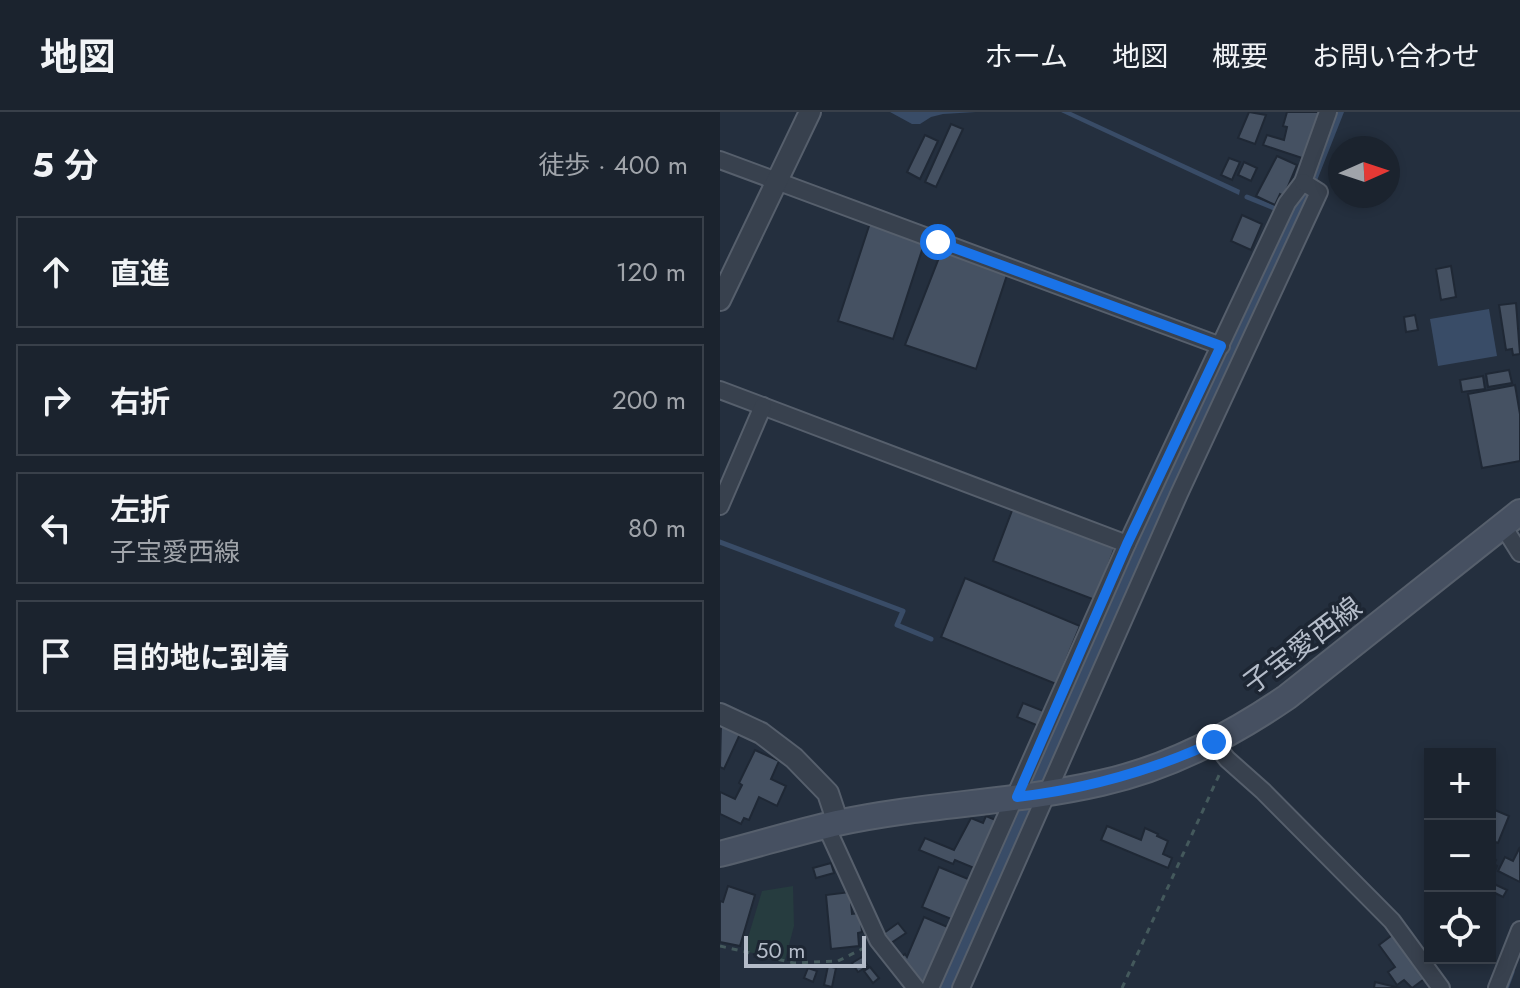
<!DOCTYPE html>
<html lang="ja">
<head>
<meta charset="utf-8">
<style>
	body { margin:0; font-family:Jost,"Noto Sans JP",sans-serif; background:#242b36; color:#f1f3f6 }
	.controls { position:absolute; right:24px; bottom:24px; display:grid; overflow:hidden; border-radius:0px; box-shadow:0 4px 12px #0003 }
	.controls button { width:72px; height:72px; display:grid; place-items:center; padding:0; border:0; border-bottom:2px solid #39404a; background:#1b232e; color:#f1f3f6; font:40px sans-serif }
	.compass { position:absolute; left:608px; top:24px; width:72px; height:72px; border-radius:50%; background:#1b232e; box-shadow:0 4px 12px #0003; rotate:87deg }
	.scale { position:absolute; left:24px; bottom:20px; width:122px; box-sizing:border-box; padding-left:8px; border:4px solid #b4bcc9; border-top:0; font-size:22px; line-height:28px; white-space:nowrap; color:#b4bcc9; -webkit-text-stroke:6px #1d2633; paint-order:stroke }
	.stop { position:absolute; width:24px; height:24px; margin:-18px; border:6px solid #1a73e8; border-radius:50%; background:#fff }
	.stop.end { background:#1a73e8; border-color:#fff; box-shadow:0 2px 8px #0008 }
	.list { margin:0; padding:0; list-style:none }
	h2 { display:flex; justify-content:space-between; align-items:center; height:104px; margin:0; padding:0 32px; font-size:34px }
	h2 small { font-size:26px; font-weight:400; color:#a0a4aa }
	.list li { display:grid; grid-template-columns:52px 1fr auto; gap:24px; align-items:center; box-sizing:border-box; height:112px; margin:0 16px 16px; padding:0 16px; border:2px solid #39404a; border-radius:0px }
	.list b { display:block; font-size:30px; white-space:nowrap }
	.list p { margin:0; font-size:26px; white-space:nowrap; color:#a0a4aa }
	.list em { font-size:26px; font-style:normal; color:#a0a4aa }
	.icon { flex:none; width:44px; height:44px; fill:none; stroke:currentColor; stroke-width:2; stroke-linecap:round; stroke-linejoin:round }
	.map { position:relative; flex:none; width:800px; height:876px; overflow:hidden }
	header { display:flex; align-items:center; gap:48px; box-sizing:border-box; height:112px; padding:0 40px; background:#1b232e; border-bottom:2px solid #39404a }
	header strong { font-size:38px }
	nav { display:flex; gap:44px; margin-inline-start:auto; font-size:28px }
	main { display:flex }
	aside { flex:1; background:#1b232e }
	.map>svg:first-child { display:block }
</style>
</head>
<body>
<header>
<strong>地図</strong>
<nav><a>ホーム</a><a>地図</a><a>概要</a><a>お問い合わせ</a></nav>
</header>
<main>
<aside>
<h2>5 分<small>徒歩 · 400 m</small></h2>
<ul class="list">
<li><svg class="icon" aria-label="ahead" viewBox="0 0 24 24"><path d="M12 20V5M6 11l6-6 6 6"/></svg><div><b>直進</b></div><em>120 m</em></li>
<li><svg class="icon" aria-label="right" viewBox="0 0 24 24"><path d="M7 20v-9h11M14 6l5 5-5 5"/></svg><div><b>右折</b></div><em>200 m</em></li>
<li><svg class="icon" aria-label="left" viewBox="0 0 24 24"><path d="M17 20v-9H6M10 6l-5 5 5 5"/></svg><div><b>左折</b><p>子宝愛西線</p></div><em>80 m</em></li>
<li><svg class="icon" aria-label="arrive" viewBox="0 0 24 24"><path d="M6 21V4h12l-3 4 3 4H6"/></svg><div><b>目的地に到着</b></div></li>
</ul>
</aside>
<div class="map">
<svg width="800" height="876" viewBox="0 0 800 876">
	<rect width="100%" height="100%" fill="#242f3e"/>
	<!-- green -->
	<polygon fill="#263c3f" points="73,774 74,814 65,848 24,839 42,779"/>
	<!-- water -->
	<g fill="#394c67">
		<polygon points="170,0 256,0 223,2 211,5 200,12 192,12"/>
		<polygon points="341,0 351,0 520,78 519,83"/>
		<polygon points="613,0 624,0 596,71 235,876 217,876 560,116 568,97 573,99 589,67"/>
		<polygon points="769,197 777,244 718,254 710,207"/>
	</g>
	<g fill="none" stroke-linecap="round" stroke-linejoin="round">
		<!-- stream -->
		<g stroke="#394c67" stroke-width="5">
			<polyline points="527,85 559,98"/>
			<polyline points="0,430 183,499 177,513 211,527"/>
			<polyline points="786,876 792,860"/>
		</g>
	</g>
	<!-- building -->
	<g fill="#455162" stroke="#1f2835" stroke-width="2">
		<polygon points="529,0 546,3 535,32 518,26"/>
		<polygon points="567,0 599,0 585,47 543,33 547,23 564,28 567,15 563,14"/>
		<polygon points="231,12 243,17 216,75 205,70"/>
		<polygon points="205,23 218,29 200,67 187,60"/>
		<polygon points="557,44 577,53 564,84 560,82 555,93 536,84"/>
		<polygon points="509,46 520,50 512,68 501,63"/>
		<polygon points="524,50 537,56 531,69 518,63"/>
		<polygon points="522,103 542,112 531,138 511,129"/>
		<polygon points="150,111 205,129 173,227 118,209"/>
		<polygon points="222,138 287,163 256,257 185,233"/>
		<polygon points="731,154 736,185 721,188 716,157"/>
		<polygon points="796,191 800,242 793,243 792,237 786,238 779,193"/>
		<polygon points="695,203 698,218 686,220 684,205"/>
		<polygon points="789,258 792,271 768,275 766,262"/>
		<polygon points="763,264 765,277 742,280 740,268"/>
		<polygon points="795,273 800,302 800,349 762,356 748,282"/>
		<polygon points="293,396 395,435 375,488 273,449"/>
		<polygon points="245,466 360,514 336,572 221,525"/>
		<polygon points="303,591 326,600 321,615 297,605"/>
		<polygon points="1,613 20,622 4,657 0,655"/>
		<polygon points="35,638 59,649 51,667 66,674 57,694 39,685 29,708 24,706 21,712 0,702 0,680 15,687 22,673 19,671"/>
		<polygon points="770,696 789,704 778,731 770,728"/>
		<polygon points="266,704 278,709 259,755 255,753 254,756 235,748 233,752 199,738 205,726 234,738 251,706 263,711"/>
		<polygon points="387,714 421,728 425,716 438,722 437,724 448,729 443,742 452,746 448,756 381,728"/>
		<polygon points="800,735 800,770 778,759 785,745 793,749"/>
		<polygon points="770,745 776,748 774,752 777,754 775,759 771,757 770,760"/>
		<polygon points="111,751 114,761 96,766 93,756"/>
		<polygon points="219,755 253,769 236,809 202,795"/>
		<polygon points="774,772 787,778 783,785 771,779"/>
		<polygon points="8,774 35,783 20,834 0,830 0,789 3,790"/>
		<polygon points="130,780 132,802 140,801 142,820 138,821 139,834 111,837 106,783"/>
		<polygon points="204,805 230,816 209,867 200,873 180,846 185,842 187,845"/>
		<polygon points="178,811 186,821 171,831 164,821"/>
		<polygon points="675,821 707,865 692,876 684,868 677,873 668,860 675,855 659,833"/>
		<polygon points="142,845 148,854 138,860 132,851"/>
		<polygon points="108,854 116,856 112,875 104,873"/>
		<polygon points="150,855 159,866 153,871 144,859"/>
		<polygon points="88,856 97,859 93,870 84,866"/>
		<polygon points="655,870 680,876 654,876"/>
	</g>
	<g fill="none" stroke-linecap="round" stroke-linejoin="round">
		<!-- minor casing -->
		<g stroke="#565f6c" stroke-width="20">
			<g id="minor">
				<polyline points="0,48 501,234"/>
				<polyline points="0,278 407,432"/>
				<polyline points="0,394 43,294"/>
				<polyline points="783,414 800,441"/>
				<polyline points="494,630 507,647 543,679 672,809 721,876"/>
				<polyline points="106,714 158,828 196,876"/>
				<polyline points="210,876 407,432 567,91 583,70 608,0"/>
				<polyline points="241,876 459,382 599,80 583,70"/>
				<polyline points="777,876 800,818"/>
			</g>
		</g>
		<!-- tertiary casing -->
		<g stroke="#565f6c" stroke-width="24">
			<g id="tertiary">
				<polyline points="0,188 90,0"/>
				<polyline points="0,602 41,621 74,646 108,681 118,711"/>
			</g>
		</g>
		<!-- secondary casing -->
		<g stroke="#565f6c" stroke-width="28">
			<path id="secondary" d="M0 742C39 732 78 720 117 711 204 692 294 691 381 671 449 656 510 624 567 585L800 400"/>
		</g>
		<!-- path -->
		<g stroke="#44595c" stroke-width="3" stroke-dasharray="6 6" stroke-linecap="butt">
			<polyline points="0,834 74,851 118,849 144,836"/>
			<polyline points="402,876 500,661"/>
		</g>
		<!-- minor -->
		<use href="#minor" stroke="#38414e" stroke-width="16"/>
		<!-- tertiary -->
		<use href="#tertiary" stroke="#38414e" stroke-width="20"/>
		<!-- secondary -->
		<use href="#secondary" stroke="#465061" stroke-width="24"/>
	</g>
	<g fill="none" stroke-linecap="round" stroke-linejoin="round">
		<!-- route -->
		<path stroke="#1a73e8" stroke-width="10" d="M218 130 501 234 407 432 297 685C366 677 431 659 494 630"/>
	</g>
	<g text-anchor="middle" stroke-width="7" stroke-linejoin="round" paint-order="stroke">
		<!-- street labels -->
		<g font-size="28" fill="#b4bcc9" stroke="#1d2633">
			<text transform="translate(582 533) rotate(-37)" y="10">子宝愛西線</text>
		</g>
	</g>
</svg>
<div class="controls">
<button>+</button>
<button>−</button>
<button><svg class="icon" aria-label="locate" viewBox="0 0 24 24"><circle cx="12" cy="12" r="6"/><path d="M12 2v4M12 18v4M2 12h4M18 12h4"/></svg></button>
</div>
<svg class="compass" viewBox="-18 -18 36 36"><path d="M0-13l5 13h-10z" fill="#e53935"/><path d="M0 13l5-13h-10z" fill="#a0a4aa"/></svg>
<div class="scale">50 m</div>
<div class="stop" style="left:218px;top:130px"></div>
<div class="stop end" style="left:494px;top:630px"></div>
</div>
</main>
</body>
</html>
